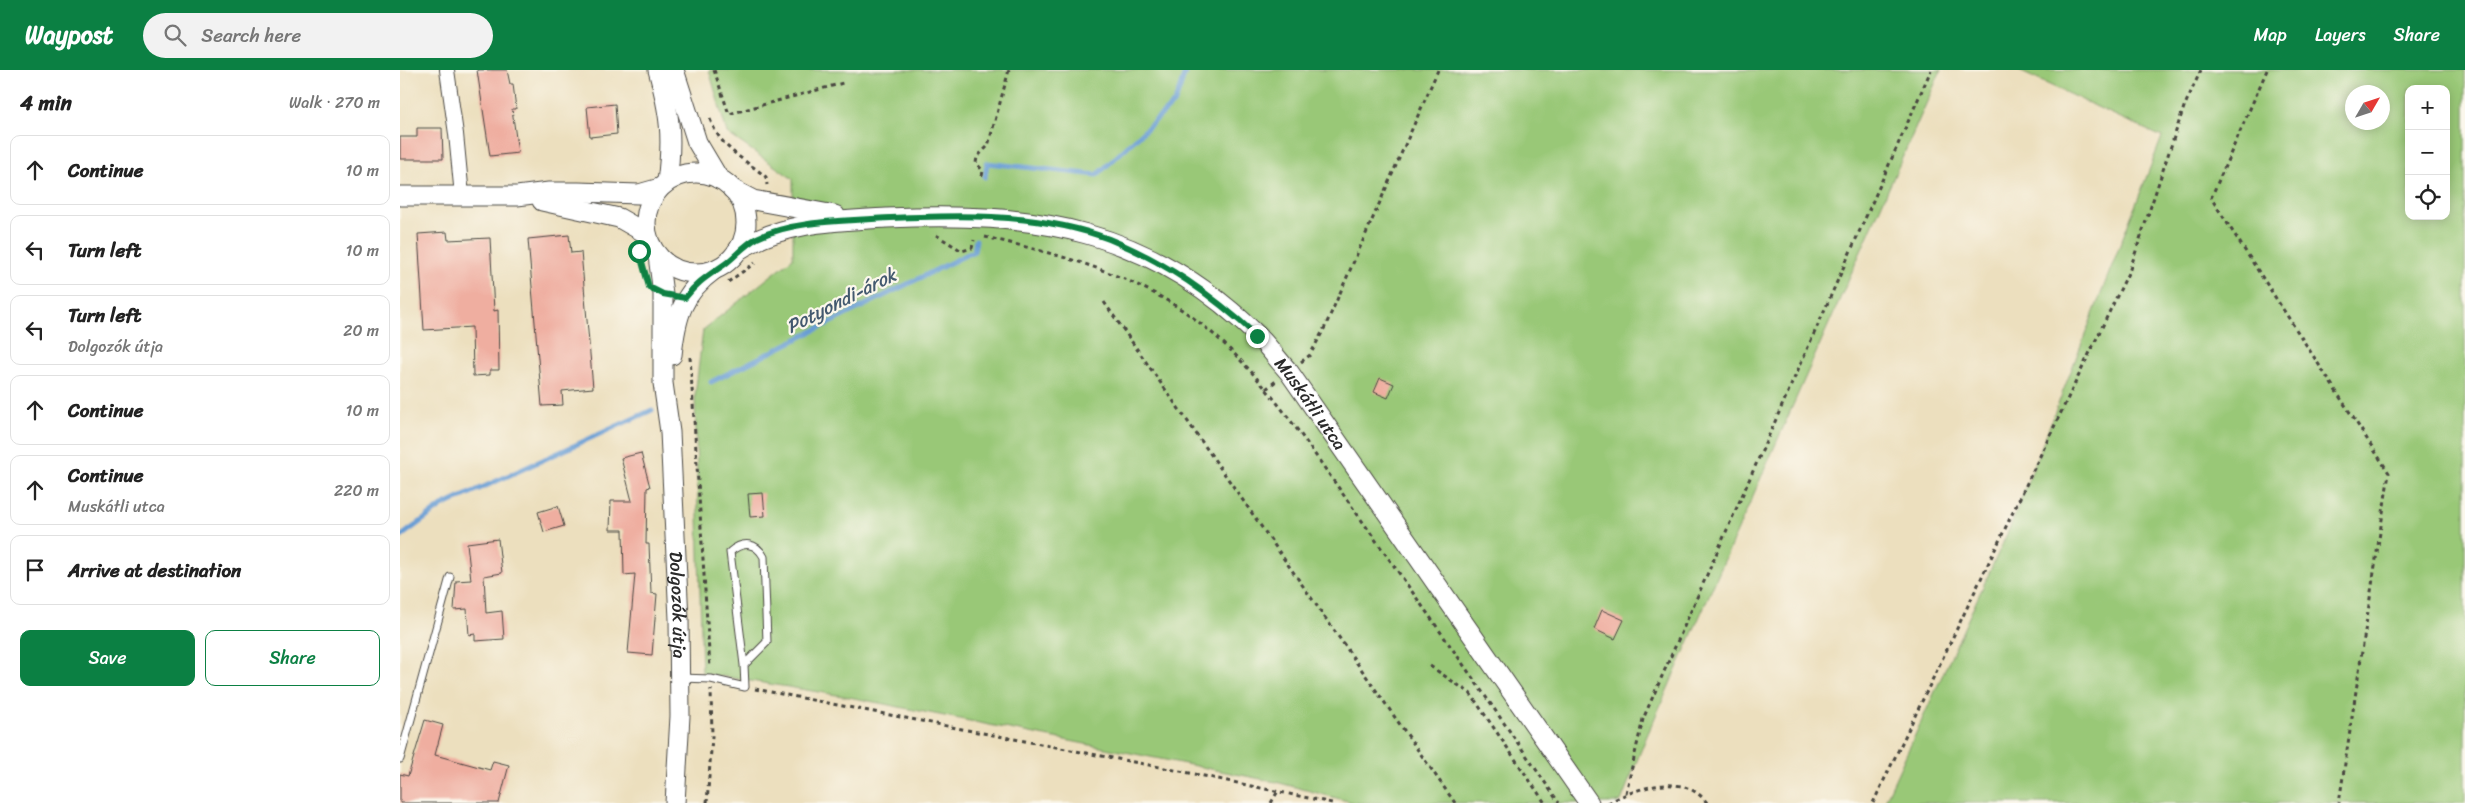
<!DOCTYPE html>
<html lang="en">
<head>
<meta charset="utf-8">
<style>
	body { margin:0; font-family:Sriracha,sans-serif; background:#f2f2f2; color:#222 }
	.controls { position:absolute; right:15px; top:15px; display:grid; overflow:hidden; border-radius:10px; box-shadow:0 2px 12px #0003 }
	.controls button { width:45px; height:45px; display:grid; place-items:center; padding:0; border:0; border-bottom:1px solid #e0e0e0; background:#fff; color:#222; font:25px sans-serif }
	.compass { position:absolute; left:1945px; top:15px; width:45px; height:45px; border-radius:50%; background:#fff; box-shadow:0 2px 12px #0003; rotate:51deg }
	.stop { position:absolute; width:15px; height:15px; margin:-11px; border:4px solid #0b8043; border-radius:50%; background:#fff }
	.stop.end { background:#0b8043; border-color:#fff; box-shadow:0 1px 5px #0008 }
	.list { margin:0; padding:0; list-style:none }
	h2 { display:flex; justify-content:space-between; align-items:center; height:65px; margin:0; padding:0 20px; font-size:21px }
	h2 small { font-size:16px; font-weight:400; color:#767676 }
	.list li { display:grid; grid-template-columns:32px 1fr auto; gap:15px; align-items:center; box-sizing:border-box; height:70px; margin:0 10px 10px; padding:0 10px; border:1px solid #e0e0e0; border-radius:10px }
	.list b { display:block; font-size:19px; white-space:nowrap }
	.list p { margin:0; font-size:16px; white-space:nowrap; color:#767676 }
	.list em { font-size:16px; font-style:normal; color:#767676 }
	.actions { display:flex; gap:10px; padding:15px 20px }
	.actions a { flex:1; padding:11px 0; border:1px solid #0b8043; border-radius:10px; text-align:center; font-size:18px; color:#0b8043 }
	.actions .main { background:#0b8043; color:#fff }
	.icon { flex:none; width:28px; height:28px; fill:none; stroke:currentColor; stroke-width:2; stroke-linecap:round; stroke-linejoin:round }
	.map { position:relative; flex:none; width:2065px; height:733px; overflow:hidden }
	header { display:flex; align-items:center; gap:30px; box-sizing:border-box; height:70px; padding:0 25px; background:#0b8043; color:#fff }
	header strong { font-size:24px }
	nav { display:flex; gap:28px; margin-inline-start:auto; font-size:18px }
	.search { width:350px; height:45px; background:#f2f2f2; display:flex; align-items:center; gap:12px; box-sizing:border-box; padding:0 18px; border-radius:28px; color:#767676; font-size:19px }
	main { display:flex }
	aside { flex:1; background:#fff }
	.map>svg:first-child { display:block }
</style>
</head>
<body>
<header>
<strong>Waypost</strong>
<div class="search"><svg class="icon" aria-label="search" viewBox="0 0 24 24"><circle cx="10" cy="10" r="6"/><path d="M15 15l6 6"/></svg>Search here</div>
<nav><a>Map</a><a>Layers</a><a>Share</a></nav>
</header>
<main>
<aside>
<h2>4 min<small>Walk · 270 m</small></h2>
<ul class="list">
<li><svg class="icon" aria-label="ahead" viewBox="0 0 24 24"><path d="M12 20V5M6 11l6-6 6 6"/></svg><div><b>Continue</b></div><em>10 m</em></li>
<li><svg class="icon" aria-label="left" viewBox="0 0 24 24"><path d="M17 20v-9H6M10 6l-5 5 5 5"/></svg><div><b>Turn left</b></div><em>10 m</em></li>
<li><svg class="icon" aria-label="left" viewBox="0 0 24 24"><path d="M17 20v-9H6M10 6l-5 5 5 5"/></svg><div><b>Turn left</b><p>Dolgozók útja</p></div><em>20 m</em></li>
<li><svg class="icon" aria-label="ahead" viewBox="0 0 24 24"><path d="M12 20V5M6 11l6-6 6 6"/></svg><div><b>Continue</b></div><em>10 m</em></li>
<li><svg class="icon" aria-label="ahead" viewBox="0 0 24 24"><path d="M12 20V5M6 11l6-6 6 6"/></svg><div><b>Continue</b><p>Muskátli utca</p></div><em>220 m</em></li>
<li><svg class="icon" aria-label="arrive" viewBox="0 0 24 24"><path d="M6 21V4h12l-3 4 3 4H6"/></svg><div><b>Arrive at destination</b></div></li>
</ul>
<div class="actions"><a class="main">Save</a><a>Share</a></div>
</aside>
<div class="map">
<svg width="2065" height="733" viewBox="0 0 2065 733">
	<rect width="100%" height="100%" fill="#fbf7ec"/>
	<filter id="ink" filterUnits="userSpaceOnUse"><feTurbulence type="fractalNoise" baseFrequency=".02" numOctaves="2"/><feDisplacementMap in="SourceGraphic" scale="10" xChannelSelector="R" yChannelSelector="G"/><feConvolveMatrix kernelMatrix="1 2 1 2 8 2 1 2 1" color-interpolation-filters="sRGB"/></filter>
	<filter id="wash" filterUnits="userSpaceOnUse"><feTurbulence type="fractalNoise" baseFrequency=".0096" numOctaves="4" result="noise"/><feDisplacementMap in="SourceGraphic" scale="20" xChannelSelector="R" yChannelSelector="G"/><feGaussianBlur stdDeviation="1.12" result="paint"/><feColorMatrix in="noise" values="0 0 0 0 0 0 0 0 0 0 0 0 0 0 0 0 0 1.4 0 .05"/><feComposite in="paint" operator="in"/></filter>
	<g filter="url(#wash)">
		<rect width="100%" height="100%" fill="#ecdfbe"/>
		<!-- green -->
		<g fill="#99c877" stroke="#627a51" fill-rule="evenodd">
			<polygon points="309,0 1541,0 1246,668 1221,731 1216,733 955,733 876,712 449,627 302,603 295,325 303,260 393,188 393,109 327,63"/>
			<path d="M1617 0H2065V733H1484L1611 455 1762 67ZM2009 19H2046V146H2009ZM1952 22H1982V52H1952Z"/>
		</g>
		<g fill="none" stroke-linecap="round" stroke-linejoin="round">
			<!-- stream -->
			<g stroke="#679dd4" stroke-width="5">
				<polyline points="585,107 587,93 697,105 775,32 786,0"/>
				<polyline points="311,312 574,181 576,170"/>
				<polyline points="0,467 42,436 252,340"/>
			</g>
		</g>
		<g id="blocks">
			<!-- building -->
			<g fill="#efaea0">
				<polygon points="77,0 107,0 110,14 113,14 116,39 112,39 118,83 90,86"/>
				<polygon points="215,34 217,64 190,67 187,37"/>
				<polygon points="17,58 42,58 43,89 0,89 0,67 17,67"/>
				<polygon points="47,162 48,170 90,168 94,241 98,240 99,300 90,300 90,305 73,306 72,257 24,260 18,164"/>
				<polygon points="169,165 171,183 181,182 193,318 162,321 163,335 142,336 128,169"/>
				<polygon points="980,308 994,314 988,328 974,322"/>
				<polygon points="241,383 250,417 247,418 246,474 249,474 251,523 257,524 252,585 228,583 235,504 224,505 223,460 210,460 211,431 232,431 221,388"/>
				<polygon points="363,423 365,446 350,447 348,424"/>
				<polygon points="158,436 164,456 144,462 138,442"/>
				<polygon points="98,469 102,503 84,506 86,543 102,541 104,569 75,571 75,564 69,565 67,539 54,540 56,511 71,510 67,473"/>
				<polygon points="1202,540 1224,550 1215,569 1194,559"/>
				<polygon points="25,650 43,655 35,685 90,700 93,691 109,695 99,733 0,733 0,704 8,706"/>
			</g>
		</g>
	</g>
	<g filter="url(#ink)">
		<use href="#blocks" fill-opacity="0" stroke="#484641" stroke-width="1"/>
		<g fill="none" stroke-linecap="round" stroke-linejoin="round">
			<!-- lane casing -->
			<g stroke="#484641" stroke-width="9">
				<g id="lane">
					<path d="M280 608 311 609 345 617 344 595 367 572 364 487C356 472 343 471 330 482L344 595"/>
					<polyline points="0,689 50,507"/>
				</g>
			</g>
			<!-- street casing -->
			<g stroke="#484641" stroke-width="16">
				<polyline id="street" points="47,0 56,64 62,126"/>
			</g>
			<!-- secondary casing -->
			<g stroke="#484641" stroke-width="21">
				<g id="secondary">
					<path d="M258 0C270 44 273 67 267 112"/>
					<polyline points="274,0 297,72 319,109"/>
					<circle cx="296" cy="153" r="50"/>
					<polyline points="332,119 353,130 435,145"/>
					<polyline points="0,126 117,126 149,122 178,122 239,124 260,118"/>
					<polyline points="142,131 219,148 247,164"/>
					<path id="s1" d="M337 181C382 152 434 151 487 148 632 141 749 158 857 265 868 276 878 290 889 302L1189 733"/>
					<path id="s2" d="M258 186 263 224V313L270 362 279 549 280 646 275 733"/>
					<path d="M272 285C276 247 282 223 314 200"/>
				</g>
			</g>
			<!-- path -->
			<g stroke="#484641" stroke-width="3" stroke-dasharray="4 4" stroke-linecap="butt">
				<polyline points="314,0 329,44 443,13"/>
				<polyline points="1867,0 1811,128 1989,403 1939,733"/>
				<path d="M310 49C321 79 342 87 366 107L367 115"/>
				<polyline points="582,106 583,101 576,93 577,87 588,76 609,0"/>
				<polyline points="536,165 562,181 572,178 574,170"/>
				<path d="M585 167C654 183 728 202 788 244 858 294 905 372 955 441 1024 538 1092 635 1159 733"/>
				<polyline points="328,212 355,193"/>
				<polyline points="704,232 1055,733"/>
				<polyline points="290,287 310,598"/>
				<polyline points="901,292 910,285 925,257 1038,0"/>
				<polyline points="866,319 876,311"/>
				<polyline points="1030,596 1070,623 1145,733"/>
				<polyline points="355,619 785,702 932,733"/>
				<polyline points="1226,723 1243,649 1531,0"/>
				<polyline points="307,733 312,667 311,619"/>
				<polyline points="871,733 878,721"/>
				<path d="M1208 733C1236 718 1284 701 1307 733"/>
				<polyline points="1473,733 1730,199 1784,37 1801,0"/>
			</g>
			<!-- lane -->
			<use href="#lane" stroke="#fff" stroke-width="7"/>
			<!-- street -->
			<use href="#street" stroke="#fff" stroke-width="14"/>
			<!-- secondary -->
			<use href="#secondary" stroke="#fff" stroke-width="19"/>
		</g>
	</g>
	<g fill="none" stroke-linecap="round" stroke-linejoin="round" filter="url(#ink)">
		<!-- route -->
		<path stroke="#0b8043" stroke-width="6" d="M239 181 249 217 263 224 285 228C298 211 308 206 325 194 336 186 344 175 357 168 391 152 435 151 472 149 549 145 636 141 709 169 766 192 812 225 857 266"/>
	</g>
	<g text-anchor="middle" stroke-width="4.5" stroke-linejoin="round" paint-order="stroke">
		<!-- street labels -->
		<g font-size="18" fill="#2b2b2b" stroke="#fbf7ec">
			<text dy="6" stroke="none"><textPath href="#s1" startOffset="644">Muskátli utca</textPath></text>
			<text dy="6" stroke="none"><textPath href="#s2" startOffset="350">Dolgozók útja</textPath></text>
		</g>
		<!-- water labels -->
		<g font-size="19" font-style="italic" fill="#43596f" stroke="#fbf7ec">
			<text transform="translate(441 230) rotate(-27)" y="7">Potyondi-árok</text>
		</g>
	</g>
</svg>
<div class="controls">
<button>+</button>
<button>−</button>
<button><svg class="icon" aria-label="locate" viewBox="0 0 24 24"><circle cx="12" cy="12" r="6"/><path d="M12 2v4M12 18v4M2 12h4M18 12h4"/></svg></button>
</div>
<svg class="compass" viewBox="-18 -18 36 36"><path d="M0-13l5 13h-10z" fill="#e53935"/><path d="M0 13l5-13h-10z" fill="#767676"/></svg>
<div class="stop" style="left:239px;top:181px"></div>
<div class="stop end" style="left:857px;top:266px"></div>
</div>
</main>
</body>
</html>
